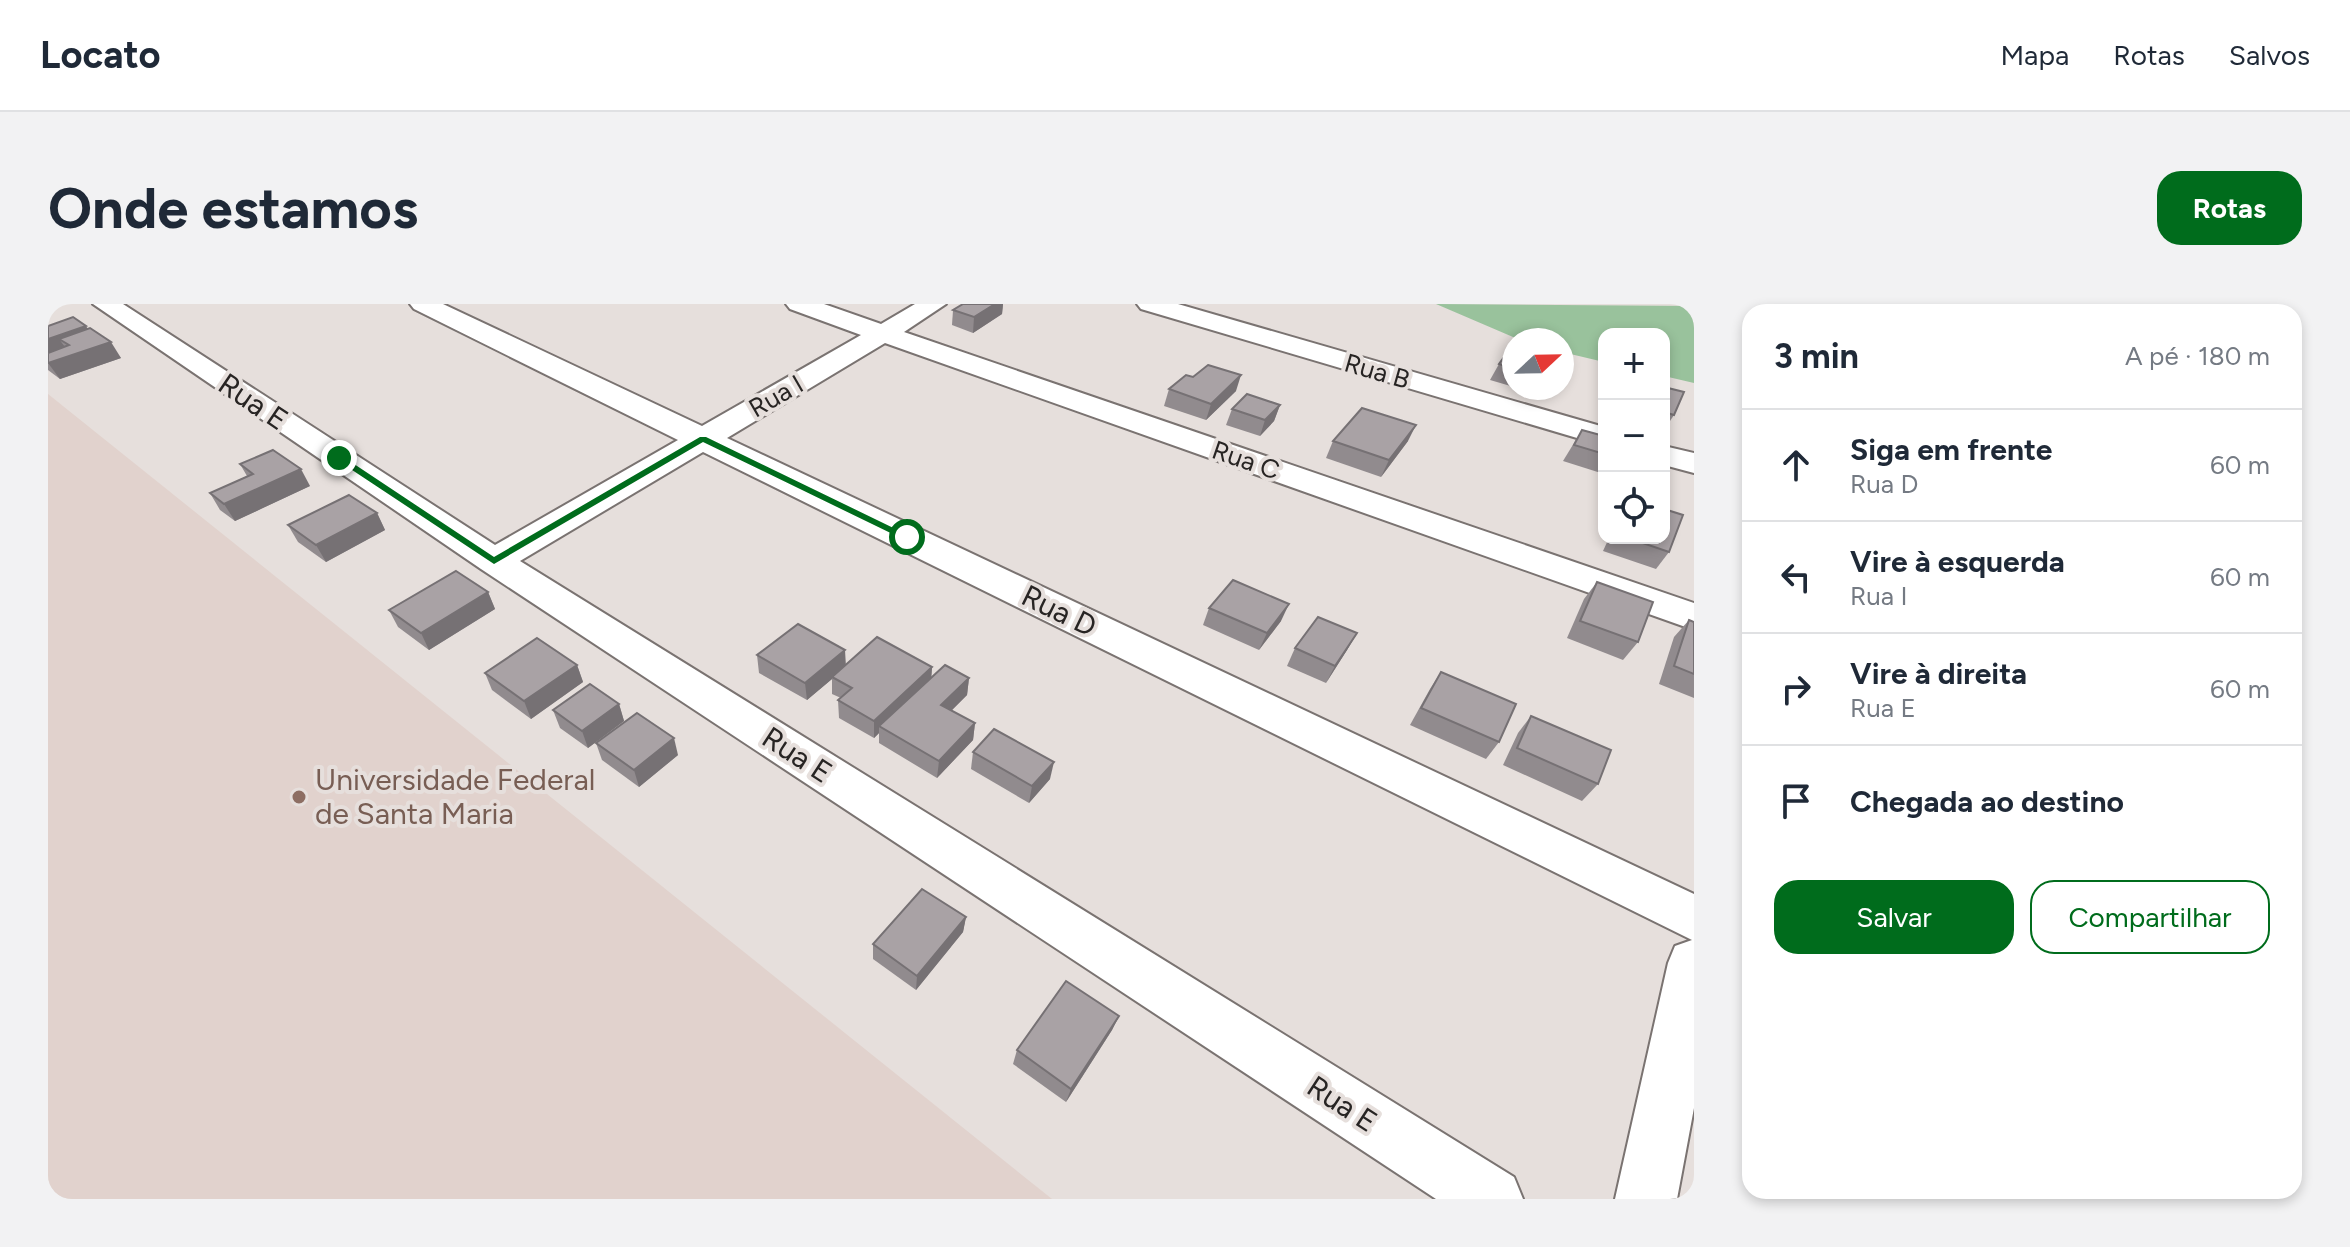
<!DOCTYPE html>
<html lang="pt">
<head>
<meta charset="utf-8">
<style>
	body { margin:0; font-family:Figtree,sans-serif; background:#f2f2f3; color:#1f2937 }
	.controls { position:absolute; right:24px; top:24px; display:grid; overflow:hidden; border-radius:16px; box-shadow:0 4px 12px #0003 }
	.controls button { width:72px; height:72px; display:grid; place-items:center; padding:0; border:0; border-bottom:2px solid #e0e1e3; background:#fff; color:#1f2937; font:40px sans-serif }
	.compass { position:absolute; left:1454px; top:24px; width:72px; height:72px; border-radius:50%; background:#fff; box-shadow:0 4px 12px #0003; rotate:68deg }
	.stop { position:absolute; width:24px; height:24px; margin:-18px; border:6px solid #006c1c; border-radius:50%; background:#fff }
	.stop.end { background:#006c1c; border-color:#fff; box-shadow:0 2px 8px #0008 }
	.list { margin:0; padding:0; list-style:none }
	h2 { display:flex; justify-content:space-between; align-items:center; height:104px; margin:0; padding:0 32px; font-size:34px }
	h2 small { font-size:26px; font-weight:400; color:#747a83 }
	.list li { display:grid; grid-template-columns:52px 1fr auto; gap:24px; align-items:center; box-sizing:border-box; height:112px; padding:0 32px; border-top:2px solid #e0e1e3 }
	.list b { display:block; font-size:30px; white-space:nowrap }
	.list p { margin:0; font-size:26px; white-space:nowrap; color:#747a83 }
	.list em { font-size:26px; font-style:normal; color:#747a83 }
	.actions { display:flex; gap:16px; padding:24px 32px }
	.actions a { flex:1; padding:18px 0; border:2px solid #006c1c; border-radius:24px; text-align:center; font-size:28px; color:#006c1c }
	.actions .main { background:#006c1c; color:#fff }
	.icon { flex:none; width:44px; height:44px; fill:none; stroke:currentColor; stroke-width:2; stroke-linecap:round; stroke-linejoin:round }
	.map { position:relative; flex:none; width:1646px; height:895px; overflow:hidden; border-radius:24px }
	header { display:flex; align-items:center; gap:48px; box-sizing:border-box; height:112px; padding:0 40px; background:#fff; border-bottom:2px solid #e0e1e3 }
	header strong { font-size:38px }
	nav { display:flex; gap:44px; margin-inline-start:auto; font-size:28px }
	.intro { display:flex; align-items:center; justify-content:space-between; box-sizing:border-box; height:192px; padding:0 48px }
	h1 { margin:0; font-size:56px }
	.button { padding:20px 36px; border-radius:24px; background:#006c1c; color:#fff; font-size:28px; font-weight:700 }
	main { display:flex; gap:48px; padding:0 48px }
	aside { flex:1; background:#fff; border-radius:24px; box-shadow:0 4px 12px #0003 }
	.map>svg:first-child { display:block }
</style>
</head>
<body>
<header>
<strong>Locato</strong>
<nav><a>Mapa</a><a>Rotas</a><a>Salvos</a></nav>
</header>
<div class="intro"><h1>Onde estamos</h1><a class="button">Rotas</a></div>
<main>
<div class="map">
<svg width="1646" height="895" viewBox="0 0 1646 895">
	<rect width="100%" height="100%" fill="#e6dfdc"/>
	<!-- built -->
	<polygon fill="#e1d2cd" points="0,90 1004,895 0,895"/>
	<!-- green -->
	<polygon fill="#99c29c" points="1388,0 1646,2 1646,79 1616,72 1616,30 1556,30 1556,58 1514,48 1514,36 1472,36"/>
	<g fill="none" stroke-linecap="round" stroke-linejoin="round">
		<!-- street casing -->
		<g stroke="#7a7371" stroke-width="4">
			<g id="street">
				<polygon points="45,0 75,0 447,241 630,136 366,5 362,0 395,0 654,122 813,31 742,5 738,0 776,0 833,20 867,0 898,0 856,28 1646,299 1646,326 837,39 679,134 1646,590 1646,804 1629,895 1567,895 1620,659 1627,642 1644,636 655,148 472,257 1466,873 1475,895 1388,895 433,265"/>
				<polygon points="1089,0 1130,0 1556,123 1556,142 1093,5"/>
				<polygon points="1616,142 1646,149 1646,169 1616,161"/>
			</g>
		</g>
		<!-- street -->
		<use href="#street" fill="#fff" fill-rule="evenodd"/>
	</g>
	<!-- wall -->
	<g fill="#918b8e">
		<polygon points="915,0 955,0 954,10 925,29 904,21 905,6"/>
		<polygon points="0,22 40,25 73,54 12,75 0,66"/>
		<polygon points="1466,42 1466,83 1442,76 1451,60"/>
		<polygon points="1616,83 1626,111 1616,126"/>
		<polygon points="1468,84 1497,84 1493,91"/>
		<polygon points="1121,85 1188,87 1158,116 1116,102"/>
		<polygon points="1232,101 1226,117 1212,132 1178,121 1184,105"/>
		<polygon points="1534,126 1556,132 1556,170 1515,157"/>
		<polygon points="1285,137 1360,137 1333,173 1278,154"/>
		<polygon points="192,160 262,182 187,217 172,206 162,189 199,172"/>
		<polygon points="329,209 337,226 278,258 250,238 240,221"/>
		<polygon points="1561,234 1616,234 1621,248 1608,265 1555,247"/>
		<polygon points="1549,278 1590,338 1575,356 1519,334 1536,295"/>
		<polygon points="440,288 447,305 381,346 350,323 341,306"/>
		<polygon points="1161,304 1233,317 1211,346 1155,321"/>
		<polygon points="1641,316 1646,318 1646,394 1611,380 1626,333"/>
		<polygon points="1309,329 1299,346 1278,379 1239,362 1247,344"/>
		<polygon points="797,346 797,361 884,363 883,373 921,374 919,391 903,407 927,419 925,436 889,474 831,439 831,429 826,434 791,414 790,396 793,394 784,390 784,375 759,396 711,369 709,351"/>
		<polygon points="529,361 535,378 483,415 444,386 437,369"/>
		<polygon points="1393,368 1451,438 1438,455 1362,421 1382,385"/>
		<polygon points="571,400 576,417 540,444 512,424 505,406"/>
		<polygon points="1483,412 1550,480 1534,497 1455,461 1470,429"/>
		<polygon points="548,439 630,451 591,483 554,456"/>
		<polygon points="925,448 1002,475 981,499 923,465"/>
		<polygon points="918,613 915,628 868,686 825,655 825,640"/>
		<polygon points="1071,712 1064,726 1018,798 965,760 969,746"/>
	</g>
	<!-- shaded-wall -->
	<g fill="#767174">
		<polygon points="947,0 955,0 954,10 925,29 926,13"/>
		<polygon points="38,22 48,38 21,41 11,35 20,47 0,52 0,35"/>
		<polygon points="63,38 73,54 12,75 0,59"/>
		<polygon points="1193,71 1188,87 1158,116 1163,100"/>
		<polygon points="1232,101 1226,117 1212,132 1217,116"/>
		<polygon points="1368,121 1360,137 1333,173 1341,156"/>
		<polygon points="253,165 262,182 187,217 176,200"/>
		<polygon points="329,209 337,226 278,258 268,241"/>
		<polygon points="440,288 447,305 381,346 373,329"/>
		<polygon points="1241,300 1233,317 1211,346 1219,329"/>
		<polygon points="1309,329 1299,346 1278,379 1287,362"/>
		<polygon points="797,346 798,363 784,373 784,375 759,396 757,379"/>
		<polygon points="529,361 535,378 483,415 476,397"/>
		<polygon points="884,363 883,380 831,422 831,429 826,434 826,417"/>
		<polygon points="921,374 919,391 892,418 893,401"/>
		<polygon points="571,400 576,417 540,444 534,427"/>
		<polygon points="927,419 925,436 889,474 891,457"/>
		<polygon points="626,434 630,451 591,483 586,466"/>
		<polygon points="1006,458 1002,475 981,499 984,482"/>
		<polygon points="918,613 915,628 868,686 869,672"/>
		<polygon points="1071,712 1064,726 1018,798 1023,785"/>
	</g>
	<!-- building -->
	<g fill="#a9a2a5" stroke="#767174" stroke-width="2">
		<polygon points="915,0 947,0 926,13 905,6"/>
		<polygon points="25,13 38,22 0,35 0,22"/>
		<polygon points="42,24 63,38 0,59 0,49 21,41 11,35"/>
		<polygon points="1464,42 1466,42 1466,65 1451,60"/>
		<polygon points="1160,61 1193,71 1163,100 1121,85 1138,71 1145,73"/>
		<polygon points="1616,83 1636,88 1626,111 1616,108"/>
		<polygon points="1199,90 1232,101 1217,116 1184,105"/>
		<polygon points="1314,104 1368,121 1341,156 1285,137"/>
		<polygon points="1534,126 1556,132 1556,150 1526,141"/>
		<polygon points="225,146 253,165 176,200 162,189 205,170 192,160"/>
		<polygon points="301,191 329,209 268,241 240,221"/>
		<polygon points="1616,205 1635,211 1621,248 1580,234 1616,234"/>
		<polygon points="408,267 440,288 373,329 341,306"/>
		<polygon points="1185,276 1241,300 1219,329 1161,304"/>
		<polygon points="1549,278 1605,298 1590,338 1532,317"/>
		<polygon points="1270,313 1309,329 1287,362 1247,344"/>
		<polygon points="1641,316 1646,318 1646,370 1626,362"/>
		<polygon points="750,320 797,346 757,379 709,351"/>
		<polygon points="829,333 884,363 826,417 790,396 804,384 784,373"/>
		<polygon points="489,334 529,361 476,397 437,369"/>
		<polygon points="897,361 921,374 893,401 927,419 891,457 831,422"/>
		<polygon points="1393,368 1468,400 1451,438 1373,404"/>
		<polygon points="542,380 571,400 534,427 505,406"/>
		<polygon points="589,409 626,434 586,466 548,439"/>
		<polygon points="1483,412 1563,446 1550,480 1469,444"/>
		<polygon points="946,425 1006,458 984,482 925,448"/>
		<polygon points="874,585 918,613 869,672 825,640"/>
		<polygon points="1018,677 1071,712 1023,785 969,746"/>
	</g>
	<!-- route -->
	<polygon fill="#006c1c" points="652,133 658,133 864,233 855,235 655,138 446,260 286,154 294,152 446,253"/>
	<!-- markers -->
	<circle fill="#8d6e63" stroke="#e6dfdc" stroke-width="3" cx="251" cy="493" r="8"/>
	<g text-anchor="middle" stroke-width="8" stroke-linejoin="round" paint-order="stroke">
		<!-- far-street labels -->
		<g font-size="26" fill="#272423" stroke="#e6dfdc">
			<text transform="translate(1329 67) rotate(16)" y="9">Rua B</text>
			<text transform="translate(728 92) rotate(-30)" y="9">Rua I</text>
			<text transform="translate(1198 156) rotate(19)" y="9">Rua C</text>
		</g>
		<!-- street labels -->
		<g font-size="30" fill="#272423" stroke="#e6dfdc">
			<text transform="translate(205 98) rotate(34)" y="10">Rua E</text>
			<text transform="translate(1011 307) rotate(26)" y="10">Rua D</text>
			<text transform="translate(749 451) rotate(33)" y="10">Rua E</text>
			<text transform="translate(1294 800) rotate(33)" y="10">Rua E</text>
		</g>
		<!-- education labels -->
		<g font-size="30" fill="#785e54" stroke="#e6dfdc" text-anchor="start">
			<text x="267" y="486">Universidade Federal<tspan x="267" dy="34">de Santa Maria</tspan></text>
		</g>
	</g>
</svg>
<div class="controls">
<button>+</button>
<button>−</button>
<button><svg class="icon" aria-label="locate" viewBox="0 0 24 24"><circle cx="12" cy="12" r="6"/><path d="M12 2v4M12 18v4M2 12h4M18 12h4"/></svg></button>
</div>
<svg class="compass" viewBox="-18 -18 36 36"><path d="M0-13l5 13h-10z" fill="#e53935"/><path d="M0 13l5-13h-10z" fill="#747a83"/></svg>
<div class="stop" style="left:859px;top:233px"></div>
<div class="stop end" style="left:291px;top:154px"></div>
</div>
<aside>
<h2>3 min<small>A pé · 180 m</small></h2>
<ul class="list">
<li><svg class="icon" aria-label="ahead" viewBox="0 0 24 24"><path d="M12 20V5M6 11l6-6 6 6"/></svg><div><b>Siga em frente</b><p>Rua D</p></div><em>60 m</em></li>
<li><svg class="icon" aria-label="left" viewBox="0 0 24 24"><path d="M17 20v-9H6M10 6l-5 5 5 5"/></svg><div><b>Vire à esquerda</b><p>Rua I</p></div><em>60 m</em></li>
<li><svg class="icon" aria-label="right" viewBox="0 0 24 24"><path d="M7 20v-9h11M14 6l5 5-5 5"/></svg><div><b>Vire à direita</b><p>Rua E</p></div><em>60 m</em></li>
<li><svg class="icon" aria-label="arrive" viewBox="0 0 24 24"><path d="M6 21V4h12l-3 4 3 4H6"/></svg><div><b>Chegada ao destino</b></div></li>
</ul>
<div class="actions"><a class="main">Salvar</a><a>Compartilhar</a></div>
</aside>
</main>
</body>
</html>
